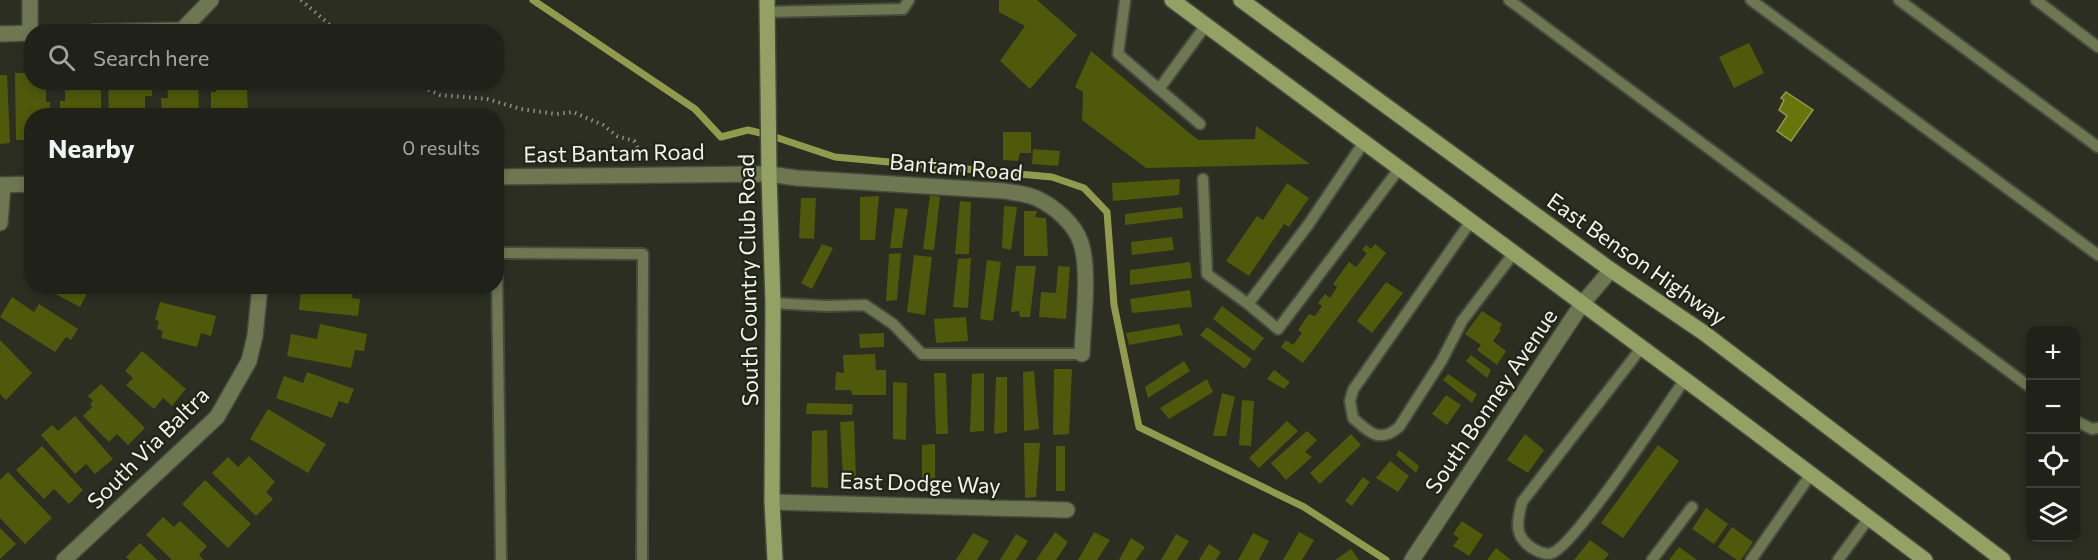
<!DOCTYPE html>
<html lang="en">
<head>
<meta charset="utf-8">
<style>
	body { margin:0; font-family:Commissioner,sans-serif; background:#2d2f26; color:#f1f3f6 }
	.controls { position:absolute; right:18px; bottom:18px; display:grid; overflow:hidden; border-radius:12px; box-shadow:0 3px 9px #0003 }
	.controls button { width:54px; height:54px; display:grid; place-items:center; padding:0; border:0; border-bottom:2px solid #3d3f38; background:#202219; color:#f1f3f6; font:30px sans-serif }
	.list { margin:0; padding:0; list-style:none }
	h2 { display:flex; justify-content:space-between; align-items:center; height:78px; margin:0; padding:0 24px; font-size:26px }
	h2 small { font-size:20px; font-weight:400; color:#a2a4a2 }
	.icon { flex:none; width:33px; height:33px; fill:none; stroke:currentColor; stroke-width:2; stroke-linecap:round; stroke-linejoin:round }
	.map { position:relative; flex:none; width:2098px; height:560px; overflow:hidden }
	.search { position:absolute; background:#202219; box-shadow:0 3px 9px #0003; left:24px; top:24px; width:480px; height:66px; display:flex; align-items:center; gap:15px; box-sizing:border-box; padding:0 21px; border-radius:24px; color:#a2a4a2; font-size:22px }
	.panel { position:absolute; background:#202219; box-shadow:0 3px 9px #0003; left:24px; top:108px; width:480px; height:186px; border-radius:24px }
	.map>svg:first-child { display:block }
</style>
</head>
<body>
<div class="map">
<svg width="2098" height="560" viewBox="0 0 2098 560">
	<rect width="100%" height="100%" fill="#2b2e21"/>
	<!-- water -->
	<polygon fill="#67750a" stroke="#919b4e" stroke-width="1.5" points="1786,92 1813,110 1791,141 1777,131 1787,116 1779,110 1784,100 1781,98"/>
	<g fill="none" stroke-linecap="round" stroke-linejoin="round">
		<!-- stream -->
		<polyline stroke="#919b4e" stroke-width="7" points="533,0 695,109 721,137 748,130 769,135 835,157 1052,177 1084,188 1107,212 1114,305 1139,427 1304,507 1386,560"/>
	</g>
	<!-- building -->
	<g fill="#4e590b">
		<polygon points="999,0 1037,0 1077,35 1030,89 1000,61 1025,26 999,12"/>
		<polygon points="1749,43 1764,73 1734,88 1719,57"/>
		<polygon points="1091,51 1198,140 1255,139 1256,126 1310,164 1146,168 1082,120 1083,92 1075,87"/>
		<polygon points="15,73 32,73 32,82 46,82 46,102 50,102 50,116 32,116 32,140 16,140"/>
		<polygon points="0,75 7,75 10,143 0,144"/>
		<polygon points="65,82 101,82 101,116 60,116 60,101 65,101"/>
		<polygon points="108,82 152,82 152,96 145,96 145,116 109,116"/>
		<polygon points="167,82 198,82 199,116 162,116 161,98 168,98"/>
		<polygon points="216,82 247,82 248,116 211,116 211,92 216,92"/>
		<polygon points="1003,132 1031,132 1031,153 1020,153 1018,161 1003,160"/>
		<polygon points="1033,149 1060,151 1058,166 1032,164"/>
		<polygon points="1180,179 1179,195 1113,201 1112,183"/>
		<polygon points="1287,183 1309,198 1289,227 1284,224 1249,276 1226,261 1257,216 1263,220"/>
		<polygon points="930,195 940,197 934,250 923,249"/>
		<polygon points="879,196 875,240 860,240 860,197"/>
		<polygon points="801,198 816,198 814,239 799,238"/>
		<polygon points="960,201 971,202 969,254 955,254"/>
		<polygon points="1004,206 1017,207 1011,250 1002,248"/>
		<polygon points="1182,207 1183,218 1125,225 1125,214"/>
		<polygon points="895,208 908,209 902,248 890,248"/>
		<polygon points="1024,211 1037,211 1035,217 1046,218 1048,256 1024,256"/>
		<polygon points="1172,237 1174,250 1132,255 1131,242"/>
		<polygon points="822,244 833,248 812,289 801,283"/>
		<polygon points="1375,244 1386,253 1303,363 1281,347 1286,340 1293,345 1302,333 1298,330 1309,314 1315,316 1322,306 1318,303 1325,294 1330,298 1337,287 1333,284 1349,262 1356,267 1367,253 1362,250 1366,245 1371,249"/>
		<polygon points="901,253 897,300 886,301 889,254"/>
		<polygon points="914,255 932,257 925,315 907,312"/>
		<polygon points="971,258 968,308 953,307 958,259"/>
		<polygon points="987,260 1001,262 993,321 980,319"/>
		<polygon points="1190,262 1192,278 1130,285 1130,270"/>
		<polygon points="1016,266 1036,266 1030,317 1020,317 1019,311 1011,312"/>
		<polygon points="1058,266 1070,267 1066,319 1039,317 1041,292 1056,293"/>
		<polygon points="1386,282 1403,293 1372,333 1357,321"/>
		<polygon points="40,286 91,286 80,307"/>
		<polygon points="315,286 346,286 353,289 352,298 360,299 358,316 299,310 301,289 314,290"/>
		<polygon points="1190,290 1192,307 1132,313 1130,299"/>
		<polygon points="12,297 34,312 39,304 78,329 71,340 66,337 55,352 0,317"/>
		<polygon points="160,302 216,316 211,336 201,333 197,347 161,338 163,331 157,329 159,321 155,320"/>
		<polygon points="1222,306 1264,338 1254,351 1213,319"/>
		<polygon points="1482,311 1502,324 1499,329 1501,330 1493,341 1506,351 1497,365 1477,350 1481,345 1465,334"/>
		<polygon points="966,317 968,341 936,343 934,319"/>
		<polygon points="320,324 367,334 364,351 355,350 351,368 287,356 291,334 317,339"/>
		<polygon points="1179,324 1183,335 1129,345 1126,333"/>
		<polygon points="1207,327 1252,359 1245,369 1200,335"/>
		<polygon points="884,333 884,347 860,348 859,334"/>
		<polygon points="0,340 32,373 6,400 0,394"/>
		<polygon points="142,351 186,389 172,406 163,398 154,409 126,385 133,378 125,371"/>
		<polygon points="875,354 876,370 886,370 886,395 852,395 851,390 835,390 836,372 844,373 843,355"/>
		<polygon points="1471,355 1491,370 1487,378 1466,361"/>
		<polygon points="1184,361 1190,371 1148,398 1145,387"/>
		<polygon points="1054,369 1072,369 1069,434 1053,435"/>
		<polygon points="1274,370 1290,382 1284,389 1267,379"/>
		<polygon points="1034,371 1039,429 1024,431 1023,372"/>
		<polygon points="307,372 354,389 348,404 339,401 332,418 276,398 284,376 303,383"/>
		<polygon points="934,373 946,373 948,434 936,434"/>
		<polygon points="984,373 984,431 970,432 972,374"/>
		<polygon points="1448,374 1477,394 1472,403 1443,380"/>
		<polygon points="996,377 1007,377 1007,432 994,434"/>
		<polygon points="1207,379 1213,392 1169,419 1160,408"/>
		<polygon points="893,382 907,383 906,440 893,439"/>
		<polygon points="101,384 145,428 128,445 117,434 109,442 83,416 92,407 90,404 93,401 88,396"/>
		<polygon points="1222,393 1235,397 1226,436 1213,436"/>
		<polygon points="1446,395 1461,405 1447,425 1432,414"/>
		<polygon points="1242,400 1254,401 1251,446 1239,445"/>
		<polygon points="807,403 853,404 852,415 806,414"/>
		<polygon points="268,409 326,444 308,473 250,439"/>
		<polygon points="75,416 113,459 95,474 86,464 75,474 41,435 52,425 58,431"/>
		<polygon points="854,421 856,479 843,479 840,422"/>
		<polygon points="1287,421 1298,431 1259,468 1249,458"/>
		<polygon points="827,430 828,488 811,487 812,431"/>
		<polygon points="1307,431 1317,440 1305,452 1312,457 1286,480 1271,463"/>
		<polygon points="1351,434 1361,445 1320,484 1310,473"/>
		<polygon points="1525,434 1544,450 1528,473 1507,460"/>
		<polygon points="1024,443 1040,443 1036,497 1025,498"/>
		<polygon points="935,444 935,491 922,492 922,445"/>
		<polygon points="1658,445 1679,461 1623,538 1601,523"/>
		<polygon points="42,446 83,490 69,504 54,489 44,499 16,470"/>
		<rect x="1056" y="446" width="9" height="45"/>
		<polygon points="1399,450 1419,466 1416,473 1396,455"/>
		<polygon points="249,456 275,482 266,492 273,499 256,516 212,473 228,457 238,467"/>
		<polygon points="1390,461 1409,476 1398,492 1376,478"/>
		<polygon points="8,472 52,518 25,544 0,518 0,480"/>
		<polygon points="1363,477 1370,482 1352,506 1345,501"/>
		<polygon points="205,480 251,524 228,548 182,504"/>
		<polygon points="1706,508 1728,524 1714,544 1692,529"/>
		<polygon points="163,517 174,527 180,521 207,546 199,555 204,560 172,560 146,535"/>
		<polygon points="1462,521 1483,535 1469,556 1453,546 1459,538 1453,534"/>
		<polygon points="1732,527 1753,542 1741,560 1737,560 1718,547"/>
		<polygon points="0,528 16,544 0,559"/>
		<polygon points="1055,532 1068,542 1056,560 1036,560"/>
		<polygon points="1094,532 1110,540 1097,560 1078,560"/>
		<polygon points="1299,532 1314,540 1302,560 1283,560"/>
		<polygon points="973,533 989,541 977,560 956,560"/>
		<polygon points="1253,533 1269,541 1259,560 1238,560"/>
		<polygon points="1016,534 1028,541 1016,560 1000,560"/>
		<polygon points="1176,534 1189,541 1177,560 1161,560"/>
		<polygon points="1131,538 1145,547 1136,560 1119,560"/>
		<polygon points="1590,540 1609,554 1604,560 1574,560"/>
		<polygon points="140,543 157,560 129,560 126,557"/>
		<polygon points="1209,544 1221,552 1216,560 1199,560"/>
		<polygon points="1679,547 1697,560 1669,560"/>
		<polygon points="1496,548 1511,560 1487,560"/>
		<polygon points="1351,549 1359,560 1335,560"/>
	</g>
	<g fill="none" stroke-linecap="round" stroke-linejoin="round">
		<!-- lane casing -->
		<g stroke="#474a3d" stroke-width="14">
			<g id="lane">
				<polyline points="1125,0 1118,54 1200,124"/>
				<polyline points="1509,0 2030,387"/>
				<polyline points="1751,0 2098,255"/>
				<polyline points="1899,0 2098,147"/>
				<polyline points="2036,0 2098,47"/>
				<polyline points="767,12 903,9 909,0"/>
				<polyline points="1159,89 1206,25"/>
				<polyline points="1364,142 1308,225 1248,304 1278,329 1399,169"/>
				<polyline points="1203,179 1207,274 1248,304"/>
				<polyline points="496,203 501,560"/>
				<path d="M1471 221 1353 390 1350 401 1353 418C1369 432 1379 444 1399 427L1442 360 1462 321 1514 253"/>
				<polyline points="498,253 643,254 642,560"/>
				<polyline points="773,303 826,306 865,305 893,324 922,354 1082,354"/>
				<path d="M1642 347 1522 502C1519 515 1514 530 1524 541 1530 548 1543 556 1552 553 1574 546 1666 407 1685 379"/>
				<polyline points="2076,421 2092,429 2098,428"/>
				<polyline points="1652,560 1692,507"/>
				<polyline points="1751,560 1811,474"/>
				<polyline points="1838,560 1869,518"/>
			</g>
		</g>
		<!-- street casing -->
		<g stroke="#474a3d" stroke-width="18">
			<g id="street">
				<polyline points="30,0 30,33"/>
				<polyline points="93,32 182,30 211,0"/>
				<polyline points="0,34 32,33"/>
				<path d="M496 177 769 174 797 178 1005 191C1015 193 1027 194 1036 198 1054 206 1075 224 1081 243 1090 271 1083 323 1082 354"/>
				<polyline points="0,185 32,184"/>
				<polyline points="0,223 3,185"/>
				<polyline points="772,502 1067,510"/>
				<polyline points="64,560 217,417 249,361 255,336 260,286"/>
				<polyline points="1412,560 1582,304 1611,270"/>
			</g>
		</g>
		<!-- secondary casing -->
		<g stroke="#474a3d" stroke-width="18">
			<g id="secondary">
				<polyline points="767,0 769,174 773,303 772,502 775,560"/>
				<polyline points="1172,0 1695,387 1925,560"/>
				<polyline points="1241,0 1611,270 1704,333 2003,560"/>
			</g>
		</g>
		<!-- path -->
		<g stroke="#8e9186" stroke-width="4" stroke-dasharray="1.5 4.5" stroke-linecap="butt">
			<polyline points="301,0 338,32"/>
			<polyline points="412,82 440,95 487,99 521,109 556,114 573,112 603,125 617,136 634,141 640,152 642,159"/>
		</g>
		<!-- lane -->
		<use href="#lane" stroke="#6f7752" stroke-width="10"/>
		<!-- street -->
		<use href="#street" stroke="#6f7752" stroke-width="15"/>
		<!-- secondary -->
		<use href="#secondary" stroke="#94a165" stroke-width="15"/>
	</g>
	<g text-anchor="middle" stroke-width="4.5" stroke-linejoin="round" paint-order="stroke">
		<!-- street labels -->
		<g font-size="22" fill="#f2f4ec" stroke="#212417">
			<text transform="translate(614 153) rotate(-1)" y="8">East Bantam Road</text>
			<text transform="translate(956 167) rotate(5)" y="8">Bantam Road</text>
			<text transform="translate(1637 259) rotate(35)" y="8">East Benson Highway</text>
			<text transform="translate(748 280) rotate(-91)" y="8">South Country Club Road</text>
			<text transform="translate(1491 401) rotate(-56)" y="8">South Bonney Avenue</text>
			<text transform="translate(148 448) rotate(-45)" y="8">South Via Baltra</text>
			<text transform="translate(920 483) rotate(2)" y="8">East Dodge Way</text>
		</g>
	</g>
</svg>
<div class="controls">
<button>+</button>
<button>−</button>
<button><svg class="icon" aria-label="locate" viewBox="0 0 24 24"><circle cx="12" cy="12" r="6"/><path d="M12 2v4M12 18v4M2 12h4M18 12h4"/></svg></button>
<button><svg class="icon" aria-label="layers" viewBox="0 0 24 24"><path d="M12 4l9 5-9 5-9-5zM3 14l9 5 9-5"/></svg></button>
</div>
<div class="search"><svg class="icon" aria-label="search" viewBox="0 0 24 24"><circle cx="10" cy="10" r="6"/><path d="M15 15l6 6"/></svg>Search here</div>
<section class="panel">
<h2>Nearby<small>0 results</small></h2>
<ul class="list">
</ul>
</section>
</div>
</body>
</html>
